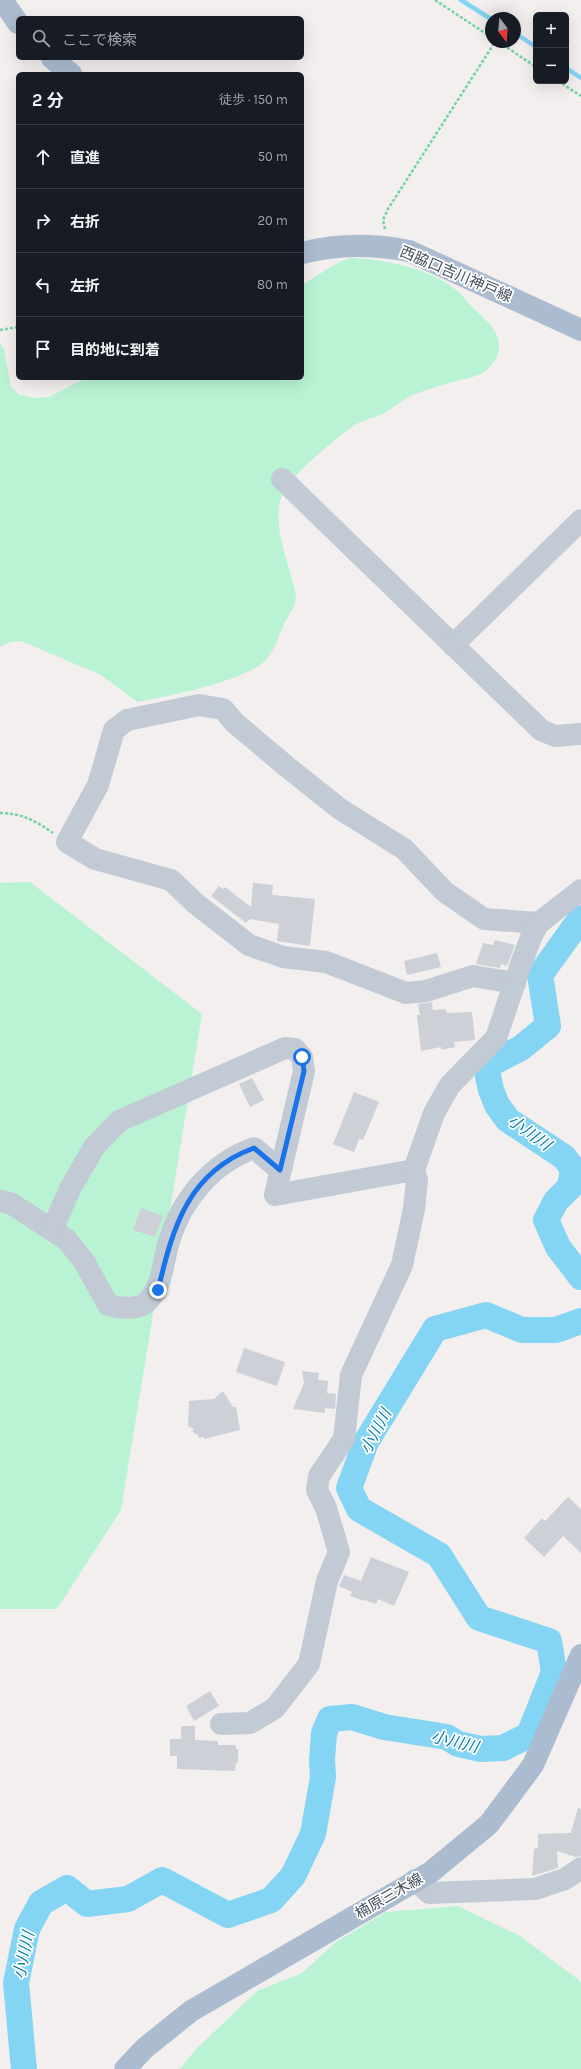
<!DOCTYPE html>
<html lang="ja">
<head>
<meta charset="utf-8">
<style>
	body { margin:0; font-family:Karla,"Noto Sans JP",sans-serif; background:#242831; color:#f1f3f6 }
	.controls { position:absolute; right:12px; top:12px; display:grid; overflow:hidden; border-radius:6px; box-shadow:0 4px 16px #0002 }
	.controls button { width:36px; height:36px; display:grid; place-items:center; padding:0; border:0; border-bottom:1px solid #363941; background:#171b24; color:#f1f3f6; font:20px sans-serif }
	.compass { position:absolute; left:485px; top:12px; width:36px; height:36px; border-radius:50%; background:#171b24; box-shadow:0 4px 16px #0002; rotate:164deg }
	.stop { position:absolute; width:12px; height:12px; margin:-9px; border:3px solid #1a73e8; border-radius:50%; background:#fff }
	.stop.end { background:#1a73e8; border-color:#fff; box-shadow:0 1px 4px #0008 }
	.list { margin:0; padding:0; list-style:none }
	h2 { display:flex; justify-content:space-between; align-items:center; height:52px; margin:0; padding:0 16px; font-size:17px }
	h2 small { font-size:13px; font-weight:400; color:#9ea1a6 }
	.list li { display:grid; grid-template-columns:26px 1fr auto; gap:12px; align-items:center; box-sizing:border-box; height:64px; padding:0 16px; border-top:1px solid #363941 }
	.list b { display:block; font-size:15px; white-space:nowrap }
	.list em { font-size:13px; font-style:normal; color:#9ea1a6 }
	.icon { flex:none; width:22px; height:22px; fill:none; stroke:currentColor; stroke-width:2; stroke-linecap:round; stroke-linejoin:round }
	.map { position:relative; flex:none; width:581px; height:2069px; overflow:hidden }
	.search { position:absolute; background:#171b24; box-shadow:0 4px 16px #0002; left:16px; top:16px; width:288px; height:44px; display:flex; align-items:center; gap:10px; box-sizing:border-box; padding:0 14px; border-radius:6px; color:#9ea1a6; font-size:15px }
	.panel { position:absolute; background:#171b24; box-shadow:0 4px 16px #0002; left:16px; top:72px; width:288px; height:308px; border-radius:6px }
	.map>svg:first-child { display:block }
</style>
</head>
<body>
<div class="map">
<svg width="581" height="2069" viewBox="0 0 581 2069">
	<rect width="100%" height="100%" fill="#f2efee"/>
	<!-- green -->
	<g fill="#b9f3d3">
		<path d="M351 258C387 259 444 271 467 301 478 316 500 326 499 347 498 357 493 366 484 372 470 380 451 381 436 387 426 390 416 393 407 398 399 402 392 409 384 413 374 418 362 420 352 427 334 440 293 473 283 494 269 523 291 566 296 596 297 604 288 616 284 624 279 636 274 652 265 661 244 681 167 697 137 702L101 675 21 641 10 642 0 647V343L4 349 11 387 19 395 36 398 49 397 86 378H302V285L339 262Z"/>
		<polygon points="30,882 202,1014 121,1510 57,1609 0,1609 0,883"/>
		<polygon points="458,1906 520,1936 579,1980 581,1984 581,2069 180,2069 195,2050 257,1991 302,1973 336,1942 386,1912"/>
	</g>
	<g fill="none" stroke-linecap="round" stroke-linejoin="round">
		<!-- stream -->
		<g stroke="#83d5f3" stroke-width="4.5">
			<polyline points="461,0 491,19"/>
			<polyline points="515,33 536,47"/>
			<polyline points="566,68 581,78"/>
		</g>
		<!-- river -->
		<g stroke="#83d5f3" stroke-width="26">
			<polyline points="581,918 540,975 548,1026 521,1048 486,1066 491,1090 497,1105 508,1120 564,1157 573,1169 570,1187 556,1201 546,1220 558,1247 581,1277"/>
			<polyline points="24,2069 16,1983 27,1929 41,1903 67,1888 87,1904 128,1899 162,1880 228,1915 271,1900 293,1876 313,1834 323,1777 322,1760 324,1733 330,1719 352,1717 384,1727 447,1737 458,1744 481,1749 503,1748 529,1735 554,1672 549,1641 479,1618 439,1555 359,1509 349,1488 366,1442 435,1329 486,1315 522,1330 556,1330 581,1321"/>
		</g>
	</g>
	<!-- building -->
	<g fill="#cdd0d7">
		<polygon points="253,883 273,885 272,895 315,899 310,946 277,941 279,924 250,919 246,923 211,896 219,886 223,889 225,887 251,907"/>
		<polygon points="495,940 515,945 507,966 501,964 500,968 476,964 483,943 493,945"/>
		<polygon points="437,953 441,967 407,975 404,961"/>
		<polygon points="432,1002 433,1010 445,1009 447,1013 472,1012 475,1040 454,1042 455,1047 442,1050 441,1047 421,1051 417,1015 420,1015 418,1004"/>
		<polygon points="252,1078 264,1100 250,1107 239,1084"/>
		<polygon points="354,1092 379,1102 363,1140 359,1139 354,1152 333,1144"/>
		<polygon points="141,1208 163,1216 155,1237 133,1230"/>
		<polygon points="244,1348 285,1362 277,1386 236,1372"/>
		<polygon points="302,1371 319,1373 318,1380 328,1381 327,1393 336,1394 335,1409 325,1408 325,1413 293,1409 304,1383"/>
		<polygon points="223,1391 233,1407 236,1407 240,1430 204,1439 204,1437 199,1438 198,1435 192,1432 194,1429 188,1426 189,1401 214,1399"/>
		<polygon points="568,1497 581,1509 581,1553 563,1536 544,1557 524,1538 542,1518 545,1521"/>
		<polygon points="371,1557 409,1572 394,1606 378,1599 376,1604 365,1600 364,1601 350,1596 352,1592 339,1586 344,1575 361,1581"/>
		<polygon points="210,1691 219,1706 194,1721 186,1706"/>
		<polygon points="181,1726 195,1726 195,1740 218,1741 218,1745 236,1745 236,1749 238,1749 238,1763 236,1763 235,1771 177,1769 177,1756 170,1756 170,1739 181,1739"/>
		<polygon points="578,1808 581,1809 581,1856 576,1857 557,1851 558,1868 532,1876 534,1849 538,1848 538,1834 571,1833"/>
	</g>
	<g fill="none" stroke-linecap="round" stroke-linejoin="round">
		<!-- path -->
		<g stroke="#6ed4a8" stroke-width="2.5" stroke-dasharray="3 2" stroke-linecap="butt">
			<polyline points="435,0 491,37"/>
			<polyline points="499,42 536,67"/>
			<polyline points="558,81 581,96"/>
			<polyline points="385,229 383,220 388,209 495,42"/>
			<polyline points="0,330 18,327"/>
			<path d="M0 813C21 813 36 821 53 833"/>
		</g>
		<!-- minor -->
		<g stroke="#c1cad5" stroke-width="22">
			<polyline points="282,479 541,730 555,736 581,734"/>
			<polyline points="453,645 581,520"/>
			<polyline points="515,983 473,976 426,991 406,993 326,962 283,957 249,945 195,903 171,880 95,859 67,842 98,785 114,730 127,720 199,705 223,709 235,723 286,766 340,809 404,849 445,892 484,919 539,923"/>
			<path d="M0 1201 12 1204 67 1240 85 1263 108 1305C119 1308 139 1311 148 1301 163 1285 163 1261 169 1241 182 1199 212 1163 254 1148L280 1170"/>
			<polyline points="52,1230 70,1189 94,1147 119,1121 285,1048 295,1049 302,1057 304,1071 275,1195 414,1170"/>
			<polyline points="221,1724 250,1723 275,1708 309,1664 327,1581 339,1552 326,1508 317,1490 319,1476 344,1439 351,1375 402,1265 414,1209 417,1180 414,1170 434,1113 450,1085 496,1038 522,961 532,935 539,923 581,890"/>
			<polyline points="415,1880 429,1893 535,1889 565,1879 581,1868"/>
		</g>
		<!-- major -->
		<g stroke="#acbcd0" stroke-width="22">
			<polyline points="2,0 18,23"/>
			<polyline points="52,58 71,74"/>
			<path d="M302 253C337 244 374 244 409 251L581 330"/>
			<polyline points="125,2069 145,2048 191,2011 431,1872 489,1824 533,1765 581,1655"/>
		</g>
	</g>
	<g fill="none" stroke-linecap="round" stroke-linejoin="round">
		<!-- route -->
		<path stroke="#1a73e8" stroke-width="5" d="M158 1290C173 1227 188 1172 254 1148L280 1170 304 1071 302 1057"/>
	</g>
	<g text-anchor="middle" stroke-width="3.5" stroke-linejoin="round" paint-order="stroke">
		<!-- street labels -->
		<g font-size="15" fill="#45515e" stroke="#fff">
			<text transform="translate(456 274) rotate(23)" y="5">西脇口吉川神戸線</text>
			<text transform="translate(389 1896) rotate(-30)" y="5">楠原三木線</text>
		</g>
		<!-- water labels -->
		<g font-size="16" font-style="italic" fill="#017eae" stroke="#fff">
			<text transform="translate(530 1132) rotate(36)" y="6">小川川</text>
			<text transform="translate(375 1431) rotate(-62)" y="6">小川川</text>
			<text transform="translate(455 1741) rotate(14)" y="6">小川川</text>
			<text transform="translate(23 1955) rotate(-78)" y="6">小川川</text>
		</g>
	</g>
</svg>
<div class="controls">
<button>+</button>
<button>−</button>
</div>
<svg class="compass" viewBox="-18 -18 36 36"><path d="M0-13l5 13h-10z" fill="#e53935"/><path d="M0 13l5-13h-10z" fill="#9ea1a6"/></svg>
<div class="stop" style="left:302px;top:1057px"></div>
<div class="stop end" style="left:158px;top:1290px"></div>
<div class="search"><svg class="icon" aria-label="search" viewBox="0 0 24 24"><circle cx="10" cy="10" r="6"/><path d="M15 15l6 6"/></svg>ここで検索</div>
<section class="panel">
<h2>2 分<small>徒歩 · 150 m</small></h2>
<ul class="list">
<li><svg class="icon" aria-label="ahead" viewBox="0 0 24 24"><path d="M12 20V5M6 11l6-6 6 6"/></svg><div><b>直進</b></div><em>50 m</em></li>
<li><svg class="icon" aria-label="right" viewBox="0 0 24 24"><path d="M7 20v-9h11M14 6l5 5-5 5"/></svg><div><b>右折</b></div><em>20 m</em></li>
<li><svg class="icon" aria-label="left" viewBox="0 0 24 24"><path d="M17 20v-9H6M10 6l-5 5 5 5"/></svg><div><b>左折</b></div><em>80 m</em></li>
<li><svg class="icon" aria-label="arrive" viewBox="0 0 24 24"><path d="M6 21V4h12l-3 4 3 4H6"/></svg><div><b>目的地に到着</b></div></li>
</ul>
</section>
</div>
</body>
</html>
